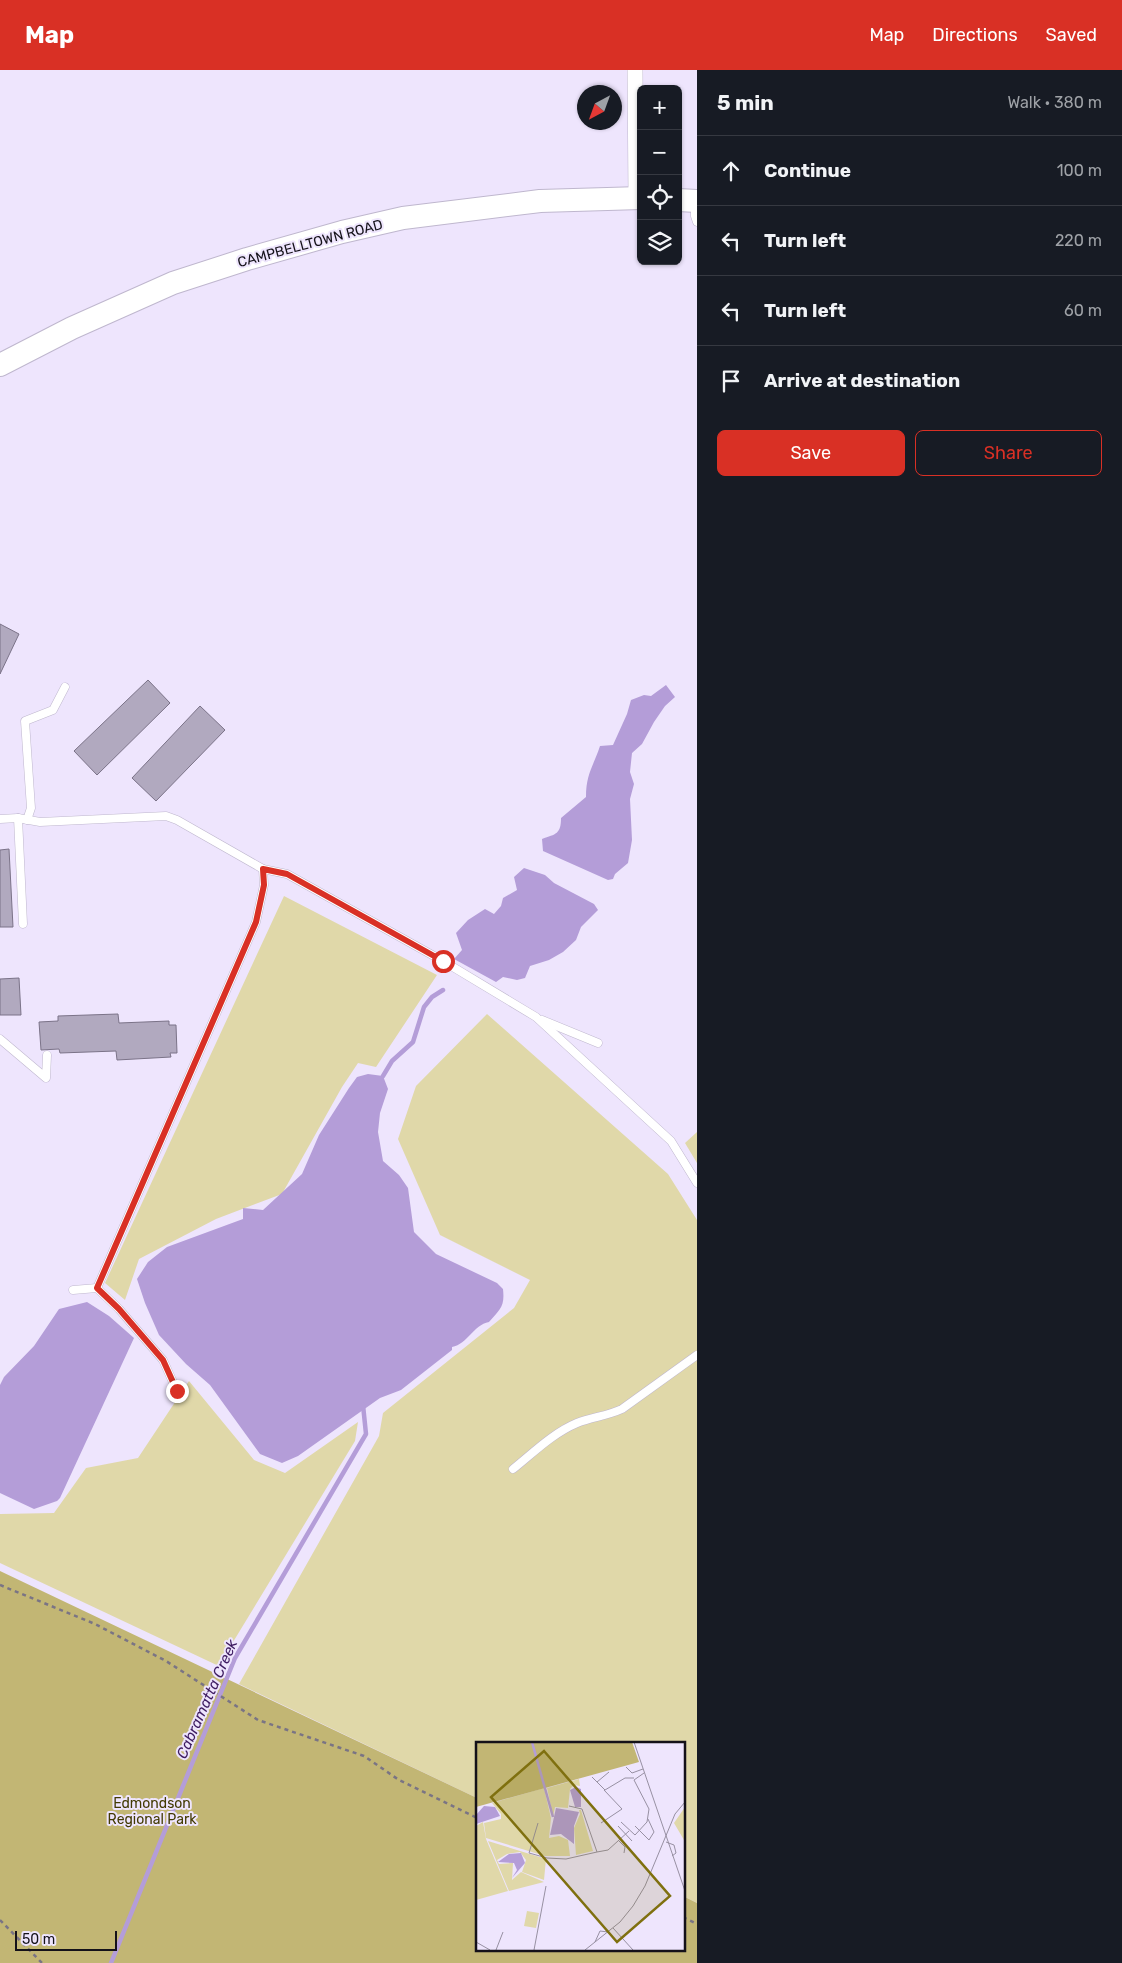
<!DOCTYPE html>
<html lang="en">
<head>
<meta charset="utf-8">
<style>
	body { margin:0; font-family:Rubik,sans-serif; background:#242831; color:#f1f3f6 }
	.controls { position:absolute; right:15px; top:15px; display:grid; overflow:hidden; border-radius:8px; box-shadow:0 1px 4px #0004 }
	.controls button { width:45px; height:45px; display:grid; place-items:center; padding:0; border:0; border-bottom:1px solid #363941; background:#171b24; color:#f1f3f6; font:25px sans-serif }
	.compass { position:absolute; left:577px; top:15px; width:45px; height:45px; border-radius:50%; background:#171b24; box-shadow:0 1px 4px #0004; rotate:221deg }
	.scale { position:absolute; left:15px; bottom:12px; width:102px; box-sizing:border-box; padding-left:5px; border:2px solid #141119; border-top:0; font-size:14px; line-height:18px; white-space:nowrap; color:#141119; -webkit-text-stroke:4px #eee5fd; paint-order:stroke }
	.stop { position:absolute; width:15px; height:15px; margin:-11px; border:4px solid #d93025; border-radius:50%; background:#fff }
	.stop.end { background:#d93025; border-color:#fff; box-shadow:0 1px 5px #0008 }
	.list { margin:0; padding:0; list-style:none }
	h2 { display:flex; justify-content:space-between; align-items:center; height:65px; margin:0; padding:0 20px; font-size:21px }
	h2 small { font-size:16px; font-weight:400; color:#9ea1a6 }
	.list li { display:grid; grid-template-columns:32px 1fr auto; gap:15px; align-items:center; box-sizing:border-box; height:70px; padding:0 20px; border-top:1px solid #363941 }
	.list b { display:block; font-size:19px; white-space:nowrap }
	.list em { font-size:16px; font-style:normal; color:#9ea1a6 }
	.actions { display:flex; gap:10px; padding:15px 20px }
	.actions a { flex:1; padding:11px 0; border:1px solid #d93025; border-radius:8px; text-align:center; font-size:18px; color:#d93025 }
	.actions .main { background:#d93025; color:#fff }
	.icon { flex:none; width:28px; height:28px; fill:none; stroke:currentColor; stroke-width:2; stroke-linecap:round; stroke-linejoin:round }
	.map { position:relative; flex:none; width:697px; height:1893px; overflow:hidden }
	header { display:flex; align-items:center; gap:30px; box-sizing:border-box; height:70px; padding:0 25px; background:#d93025; color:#fff }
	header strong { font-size:24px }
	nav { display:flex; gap:28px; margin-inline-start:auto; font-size:18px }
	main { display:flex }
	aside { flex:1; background:#171b24 }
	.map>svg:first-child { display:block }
</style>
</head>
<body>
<header>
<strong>Map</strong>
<nav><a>Map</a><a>Directions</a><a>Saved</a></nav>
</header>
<main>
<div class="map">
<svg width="697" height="1893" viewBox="0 0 697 1893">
	<rect width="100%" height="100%" fill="#eee5fd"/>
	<!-- green -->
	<g fill="#e0d8a9">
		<polygon points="284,826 437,905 376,997 358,993 342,1017 282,1124 216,1149 139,1189 125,1230 105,1213"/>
		<polygon points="487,944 668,1104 697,1150 697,1833 683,1826 683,1673 477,1673 477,1728 239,1614 379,1366 383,1343 514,1238 530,1210 440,1165 398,1069 416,1016"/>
		<polygon points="697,1062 697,1093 685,1073"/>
		<polygon points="189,1311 254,1390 285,1403 358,1352 355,1371 230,1577 223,1598 0,1493 0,1444 54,1443 86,1398 138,1388"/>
	</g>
	<!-- forest -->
	<polygon fill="#c2b674" points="0,1501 477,1728 477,1879 683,1879 683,1826 697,1833 697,1893 0,1893"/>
	<!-- water -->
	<g fill="#b49dd8">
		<path d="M666 615 675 627 665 636 654 652 642 674 632 683 630 702 634 714 630 729 632 770 628 793 615 804 613 809 608 810 543 781 542 769C556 764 561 764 561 748L586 727C586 704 593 697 600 676L613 675 627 644 631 630 644 625 651 626Z"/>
		<polygon points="524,798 545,805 554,813 594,834 598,840 581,857 576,870 563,882 549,890 530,896 525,908 517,910 503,907 496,912 454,889 462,880 456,863 468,850 485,839 494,844 501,836 503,828 517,820 514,807"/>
		<path d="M368 1004 383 1006 388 1019 380 1043 378 1062 383 1091 399 1105 408 1118 414 1162 436 1184 497 1213 503 1219C505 1237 500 1239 489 1252 473 1255 468 1274 452 1277V1280L401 1320 380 1328 298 1386 282 1393 260 1384 210 1315 186 1294 159 1265 145 1233 137 1209 148 1192 167 1177 243 1149V1138L263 1140 302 1104 319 1065 349 1018 357 1007Z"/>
		<polygon points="87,1232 109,1246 134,1268 60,1428 57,1431 34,1439 0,1423 0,1315 4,1307 34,1276 59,1239"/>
	</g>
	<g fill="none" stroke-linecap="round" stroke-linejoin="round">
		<!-- stream -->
		<g stroke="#b49dd8" stroke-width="4.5">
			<polyline points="383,1006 392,991 413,972 424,937 432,927 443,920"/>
			<polyline points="111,1893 235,1588 366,1364 363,1335"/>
		</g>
	</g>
	<!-- building -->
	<g fill="#b1a9bf" stroke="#7b7388">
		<polygon points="0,554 19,564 0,604"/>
		<polygon points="148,610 170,633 97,705 74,681"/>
		<polygon points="200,636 225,660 156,731 132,708"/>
		<polygon points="9,779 13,857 0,857 0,780"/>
		<polygon points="19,908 21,945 0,945 0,909"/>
		<polygon points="118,944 119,953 169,951 169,955 176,955 177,983 170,983 171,987 117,990 116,981 60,983 59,979 41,980 39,952 58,951 58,946"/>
	</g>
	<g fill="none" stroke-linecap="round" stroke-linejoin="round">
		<!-- lane casing -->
		<g stroke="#bfb7ce" stroke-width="9">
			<g id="lane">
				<polyline points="695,132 695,146 697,152"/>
				<polyline points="18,748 23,854"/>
				<polyline points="0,749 18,748 40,752 166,746 177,750 263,799 264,815 256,852 97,1218 119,1239 163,1290 177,1321"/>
				<polyline points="27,750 31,738 25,651 53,640 65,617"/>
				<polyline points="263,799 287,804 443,891 536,947 671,1071 697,1113"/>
				<polyline points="542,950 598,973"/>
				<polyline points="0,969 46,1008 47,985"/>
				<polyline points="73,1220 97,1218"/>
				<path d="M513 1399C533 1383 553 1363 577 1353 592 1347 607 1346 622 1339L697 1285"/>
			</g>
		</g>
		<!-- street casing -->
		<g stroke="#bfb7ce" stroke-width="16">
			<polyline id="street" points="635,0 636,128"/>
		</g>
		<!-- primary casing -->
		<g stroke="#bfb7ce" stroke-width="24">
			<g id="primary">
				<polyline points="678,130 697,131"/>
				<polyline points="0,295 72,258 173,213 247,189 342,162 403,148 540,131 641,128"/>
			</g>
		</g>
		<!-- path -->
		<g stroke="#7a7484" stroke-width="2.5" stroke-dasharray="4 4" stroke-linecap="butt">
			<polyline points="0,1515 95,1554 166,1591 258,1650 364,1686 399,1710 477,1748"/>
			<polyline points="683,1847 697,1854"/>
			<polyline points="0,1850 42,1893"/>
		</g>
		<!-- lane -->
		<use href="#lane" stroke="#fff" stroke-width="8"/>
		<!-- street -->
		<use href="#street" stroke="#fff" stroke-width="15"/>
		<!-- primary -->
		<use href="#primary" stroke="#fff" stroke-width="22"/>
	</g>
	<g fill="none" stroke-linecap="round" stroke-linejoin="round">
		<!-- route -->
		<polyline stroke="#d93025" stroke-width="6" points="177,1321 163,1290 119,1239 97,1218 256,852 264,815 263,799 287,804 443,891"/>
	</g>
	<g text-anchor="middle" stroke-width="4" stroke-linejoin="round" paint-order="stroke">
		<!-- street labels -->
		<g font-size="14" fill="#141119" stroke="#eee5fd">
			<text transform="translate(310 173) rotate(-15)" y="5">CAMPBELLTOWN ROAD</text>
		</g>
		<!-- park labels -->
		<g font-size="14" fill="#423a02" stroke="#eee5fd">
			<text x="152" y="1738">Edmondson<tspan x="152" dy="16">Regional Park</tspan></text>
		</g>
		<!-- water labels -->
		<g font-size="15" font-style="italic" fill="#3e1c61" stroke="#eee5fd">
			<text transform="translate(207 1629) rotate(-66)" y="5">Cabramatta Creek</text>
		</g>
	</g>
	<!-- overview -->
	<g transform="translate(476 1672)">
		<rect width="209" height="209" fill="#eee5fd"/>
		<path d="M103 37 104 44 98 43 94 47 92 66 79 65 77 74 71 46ZM68 46 75 76 73 96 83 94 92 98 94 114H69L10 96 8 81 25 77V72L16 61ZM209 65V97L208 98 198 81ZM103 68H105L117 109 100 113 98 86 104 72ZM7 80 10 97 32 149 0 158V84ZM12 99 70 117 68 138 46 130 50 118 44 110 31 112 21 118 23 122 37 121 36 138 45 130 68 140 33 149ZM51 169 63 171 60 186 48 184Z" fill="#e0d8a9"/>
		<path d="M0 0H156L163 20 0 65Z" fill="#c2b674"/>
		<path d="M100 45 105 47V65H99L94 48ZM8 64 19 65 24 74 0 82V73ZM80 66 103 70 98 84V102L85 92 74 93ZM45 111 49 121 36 136 41 128 38 121 22 120 33 112Z" fill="#b49dd8"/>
		<path fill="none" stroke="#b49dd8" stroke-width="2.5" d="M56 0 77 75"/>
		<path fill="none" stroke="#9790a2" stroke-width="1" d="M158 0 209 149M150 25 156 31 167 27M116 35 129 48 149 36H158M121 40 133 30M93 64 106 67 121 110 132 108 153 89M145 80 159 93 171 80 173 67 158 38 168 31M62 81 53 111 71 116 90 117 121 110M125 81 146 67 128 48M142 84 156 99M159 84 173 98 178 90 172 77M142 98 149 105 148 111M190 100 198 103 200 111 196 114M137 186 157 208M0 200 14 208M119 200 124 189 132 190M20 208 27 190M58 208 70 144M109 208 144 180 157 164 169 144 199 72 209 60"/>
		<path fill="#7f700f" fill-opacity="0.15" stroke="#7f700f" stroke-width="2.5" d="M68 9 194 154 141 200 15 55Z"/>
		<rect width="209" height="209" fill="none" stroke="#141119" stroke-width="2.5"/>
	</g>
</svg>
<div class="controls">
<button>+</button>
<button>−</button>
<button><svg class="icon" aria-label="locate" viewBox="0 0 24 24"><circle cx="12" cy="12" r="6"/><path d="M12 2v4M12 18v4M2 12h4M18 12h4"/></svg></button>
<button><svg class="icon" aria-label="layers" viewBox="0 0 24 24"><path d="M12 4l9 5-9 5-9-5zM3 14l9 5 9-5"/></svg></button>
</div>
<svg class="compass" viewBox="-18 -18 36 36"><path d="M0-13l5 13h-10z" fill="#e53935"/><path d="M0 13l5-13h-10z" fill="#9ea1a6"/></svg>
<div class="scale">50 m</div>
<div class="stop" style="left:443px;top:891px"></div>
<div class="stop end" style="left:177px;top:1321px"></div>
</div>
<aside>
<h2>5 min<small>Walk · 380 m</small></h2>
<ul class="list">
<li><svg class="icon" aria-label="ahead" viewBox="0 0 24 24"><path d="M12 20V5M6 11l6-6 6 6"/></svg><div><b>Continue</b></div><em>100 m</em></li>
<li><svg class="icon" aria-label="left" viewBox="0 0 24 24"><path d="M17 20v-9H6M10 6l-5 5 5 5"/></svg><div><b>Turn left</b></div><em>220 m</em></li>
<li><svg class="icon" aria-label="left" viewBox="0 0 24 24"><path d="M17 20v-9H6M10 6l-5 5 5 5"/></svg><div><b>Turn left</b></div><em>60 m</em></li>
<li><svg class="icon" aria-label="arrive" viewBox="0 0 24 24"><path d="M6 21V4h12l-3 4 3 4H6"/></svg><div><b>Arrive at destination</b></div></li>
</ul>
<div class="actions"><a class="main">Save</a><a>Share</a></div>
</aside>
</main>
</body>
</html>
